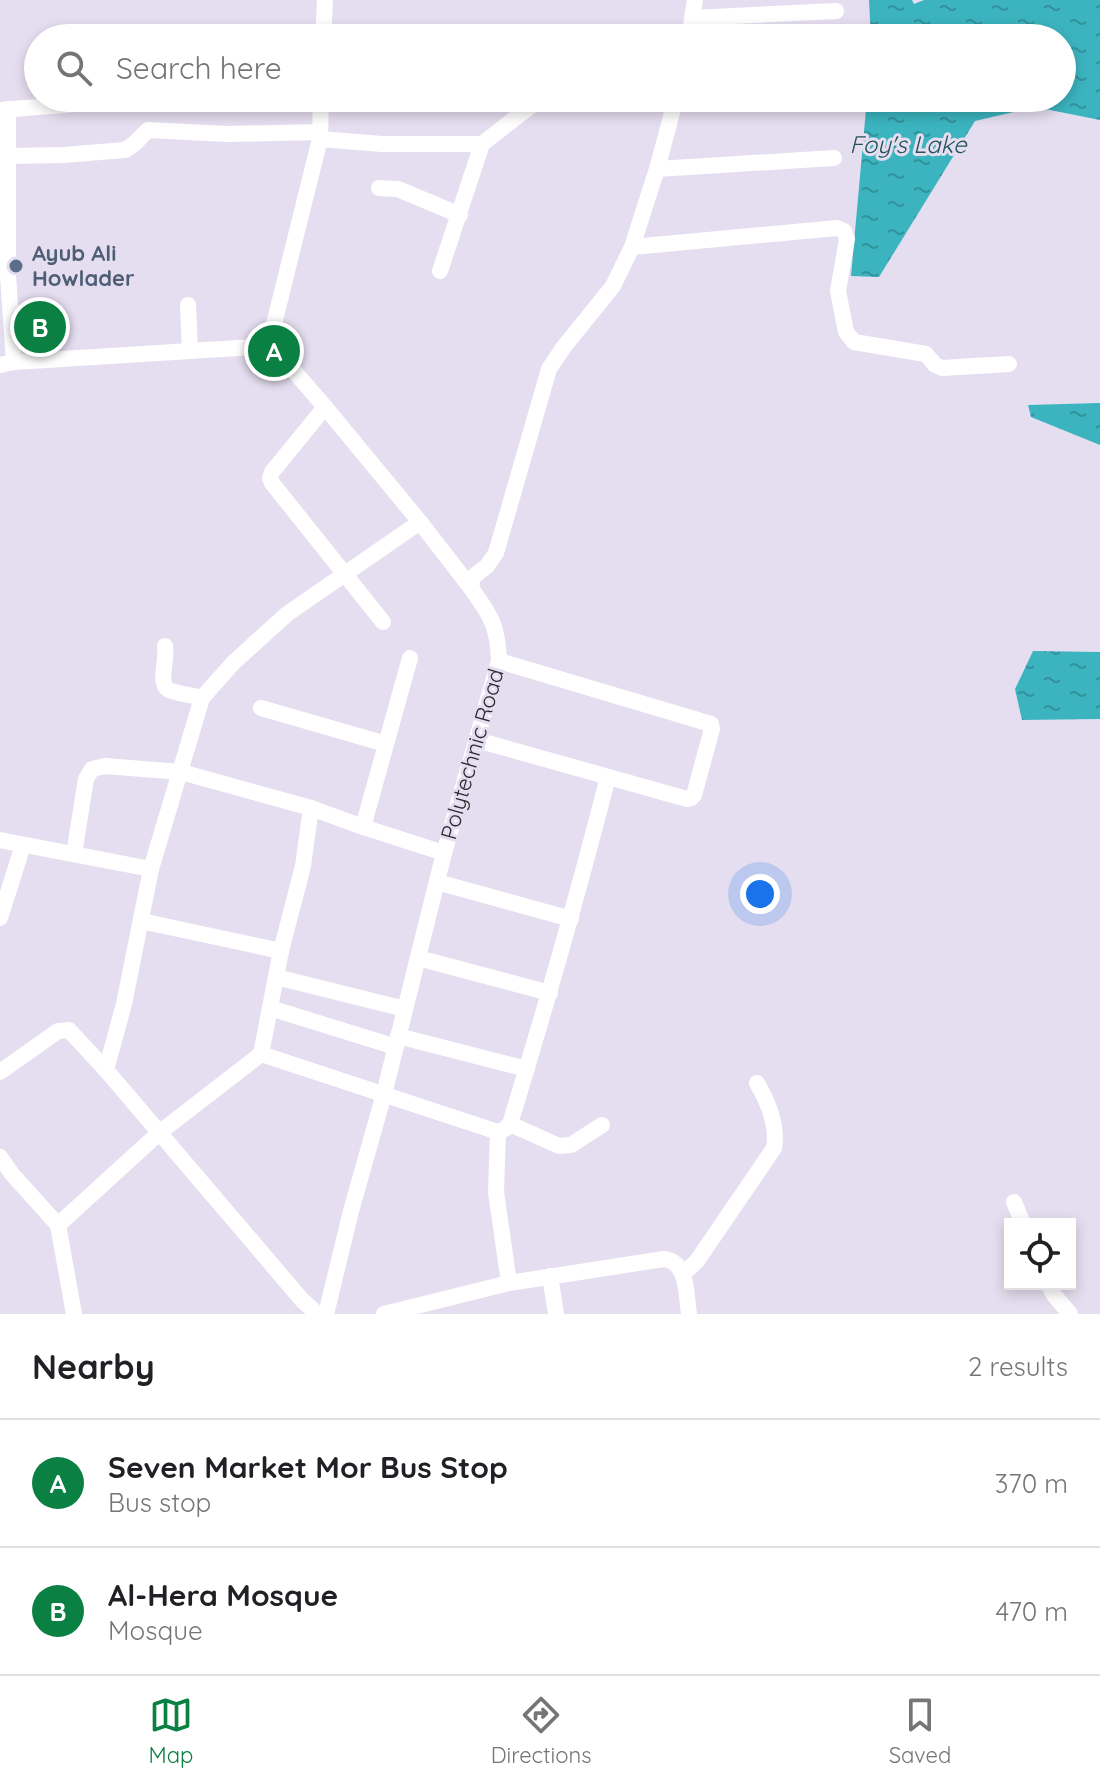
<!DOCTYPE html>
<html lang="en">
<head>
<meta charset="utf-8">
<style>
	body { margin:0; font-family:Quicksand,sans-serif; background:#f6f6f6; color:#202124 }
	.controls { position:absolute; right:24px; bottom:24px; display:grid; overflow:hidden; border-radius:0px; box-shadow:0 4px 12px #0003 }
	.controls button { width:72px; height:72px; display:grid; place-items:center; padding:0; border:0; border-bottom:2px solid #e0e0e0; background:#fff; color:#202124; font:40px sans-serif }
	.you { position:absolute; left:760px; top:894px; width:28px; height:28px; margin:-20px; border:6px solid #fff; border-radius:50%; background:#1a73e8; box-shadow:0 0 0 12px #1a73e833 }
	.badge { display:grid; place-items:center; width:52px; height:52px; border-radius:50%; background:#0b8043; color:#fff; font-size:26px; font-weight:700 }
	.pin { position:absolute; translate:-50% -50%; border:4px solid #fff; box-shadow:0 2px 8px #0006 }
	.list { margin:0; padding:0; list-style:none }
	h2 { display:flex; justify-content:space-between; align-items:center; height:104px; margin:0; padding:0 32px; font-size:34px }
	h2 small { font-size:26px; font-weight:400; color:#757577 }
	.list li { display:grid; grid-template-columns:52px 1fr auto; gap:24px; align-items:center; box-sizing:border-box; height:128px; padding:0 32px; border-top:2px solid #e0e0e0 }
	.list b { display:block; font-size:30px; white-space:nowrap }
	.list p { margin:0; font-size:26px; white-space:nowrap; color:#757577 }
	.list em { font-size:26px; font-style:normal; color:#757577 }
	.icon { flex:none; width:44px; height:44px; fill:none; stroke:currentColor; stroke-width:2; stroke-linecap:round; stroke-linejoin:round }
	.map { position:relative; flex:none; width:1100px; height:1314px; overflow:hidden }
	.search { position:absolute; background:#fff; box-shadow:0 4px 12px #0003; left:24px; right:24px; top:24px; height:88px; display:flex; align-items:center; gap:20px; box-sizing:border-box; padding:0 28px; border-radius:44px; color:#757577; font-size:30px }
	.sheet { height:360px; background:#fff }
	nav { display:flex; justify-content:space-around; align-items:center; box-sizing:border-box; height:112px; border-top:2px solid #e0e0e0; background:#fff; font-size:22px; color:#757577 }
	nav a { display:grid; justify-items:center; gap:4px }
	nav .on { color:#0b8043 }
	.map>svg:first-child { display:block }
</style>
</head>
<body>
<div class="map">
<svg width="1100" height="1314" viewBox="0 0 1100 1314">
	<defs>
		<pattern id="water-ripples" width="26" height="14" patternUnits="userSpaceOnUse" patternTransform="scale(2)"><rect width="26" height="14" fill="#3bb4bf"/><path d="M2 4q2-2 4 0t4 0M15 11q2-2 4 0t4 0" fill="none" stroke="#32929c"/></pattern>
	</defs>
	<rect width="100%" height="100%" fill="#e5def0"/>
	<!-- water -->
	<g fill="url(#water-ripples)">
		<polygon points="869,0 912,0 914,4 924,0 1100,0 1100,120 1035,107 975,121 879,277 851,276 867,98 1062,98 1062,38 871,38"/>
		<polygon points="1100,403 1100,445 1031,417 1028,405"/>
		<polygon points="1033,651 1100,652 1100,719 1022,720 1015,689"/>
	</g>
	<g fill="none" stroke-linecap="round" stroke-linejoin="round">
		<!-- minor -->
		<g stroke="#fff" stroke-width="16">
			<polyline points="692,18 836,11"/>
			<polyline points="323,38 325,0"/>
			<polyline points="689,38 695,0"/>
			<polyline points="8,109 8,276 14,362"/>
			<polyline points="0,110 100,102"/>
			<polyline points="320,139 382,144 482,144 541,98"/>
			<polyline points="8,156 63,155 125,150 134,144 148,130 227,134 320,132"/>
			<polyline points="657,169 834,158"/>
			<polyline points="379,188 398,189 460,215"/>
			<polyline points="632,247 837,228 844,231 847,239 838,291 846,332 854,342 926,354 935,365 942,368 1009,364"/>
			<polyline points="440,271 482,144"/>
			<polyline points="188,305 190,351"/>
			<polyline points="268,348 320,139 321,98"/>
			<polyline points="0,365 14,362 255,347 268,348 281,356 325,407 420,522 471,588"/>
			<polyline points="325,407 272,472 270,478 272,483 383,622"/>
			<path d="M165 646C168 658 157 684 169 690 178 694 192 695 202 698"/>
			<polyline points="261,708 386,744"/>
			<polyline points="477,740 687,799 691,798 694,795 712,729 711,724 499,661"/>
			<polyline points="363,827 410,658"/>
			<polyline points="0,840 151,869"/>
			<polyline points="74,854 86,779 92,769 105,766 181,772 311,808 363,827 444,853"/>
			<polyline points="437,882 571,919"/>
			<polyline points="0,918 23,845"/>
			<polyline points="141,921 281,951"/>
			<polyline points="418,958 550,993"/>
			<polyline points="276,977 405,1009"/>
			<polyline points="270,1008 396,1047"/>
			<polyline points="398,1036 527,1069"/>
			<polyline points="261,1054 281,951 303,866 311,808"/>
			<polyline points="106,1070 124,1004 151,869 202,698 233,663 287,614 420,522"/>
			<polyline points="0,1072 58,1031 69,1030 106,1070 302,1300 314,1311"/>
			<polyline points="510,1124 559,1146 571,1145 602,1125"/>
			<polyline points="498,1132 496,1192 509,1283"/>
			<polyline points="0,1157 12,1174 58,1225 74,1314"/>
			<polyline points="1014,1202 1023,1224"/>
			<path d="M58 1225 159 1133 261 1054 498 1132 505 1129 510 1124C545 1009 578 894 608 777"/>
			<path d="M683 1274 697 1261 774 1148C778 1126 768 1102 757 1083"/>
			<polyline points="550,1276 556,1314"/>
			<polyline points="1048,1284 1054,1295 1070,1314"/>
			<path d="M327 1310 351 1211 384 1094 444 853 499 661C498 626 491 616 471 588L473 577 487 566 496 553 549 369 563 348 613 286 632 247 657 169 676 98"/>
			<path d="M384 1314 509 1283 664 1259C688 1262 686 1294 689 1314"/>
		</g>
	</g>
	<!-- markers -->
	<circle fill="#5c6f8a" stroke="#e5def0" stroke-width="3" cx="16" cy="266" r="8"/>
	<g text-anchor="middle" stroke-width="6" stroke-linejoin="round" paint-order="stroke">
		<!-- service labels -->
		<g font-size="22" font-weight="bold" fill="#4e5e75" stroke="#e5def0" text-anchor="start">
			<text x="32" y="261">Ayub Ali<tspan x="32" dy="25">Howlader</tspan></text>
		</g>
		<!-- street labels -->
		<g font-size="22" fill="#2b282f" stroke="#e5def0">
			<text transform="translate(472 754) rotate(-74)" y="8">Polytechnic Road</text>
		</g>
		<!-- water labels -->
		<g font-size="24" font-style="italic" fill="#225459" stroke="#e5def0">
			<text x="908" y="153">Foy's Lake</text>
		</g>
	</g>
</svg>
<div class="controls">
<button><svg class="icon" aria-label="locate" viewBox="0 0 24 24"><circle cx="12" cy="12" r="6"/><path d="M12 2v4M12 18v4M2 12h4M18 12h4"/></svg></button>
</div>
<div class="you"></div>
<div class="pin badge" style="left:274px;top:351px">A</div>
<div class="pin badge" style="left:40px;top:327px">B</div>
<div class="search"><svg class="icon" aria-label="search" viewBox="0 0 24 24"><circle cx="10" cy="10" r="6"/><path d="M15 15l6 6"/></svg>Search here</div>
</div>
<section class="sheet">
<h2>Nearby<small>2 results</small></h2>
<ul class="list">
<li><span class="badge">A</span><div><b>Seven Market Mor Bus Stop</b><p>Bus stop</p></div><em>370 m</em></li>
<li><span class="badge">B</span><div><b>Al-Hera Mosque</b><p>Mosque</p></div><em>470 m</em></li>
</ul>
</section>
<nav>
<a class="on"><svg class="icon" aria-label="map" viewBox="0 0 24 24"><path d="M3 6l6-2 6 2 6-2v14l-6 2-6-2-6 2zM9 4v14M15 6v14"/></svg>Map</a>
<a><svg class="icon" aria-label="directions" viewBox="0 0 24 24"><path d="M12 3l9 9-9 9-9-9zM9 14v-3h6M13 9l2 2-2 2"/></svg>Directions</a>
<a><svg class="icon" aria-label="saved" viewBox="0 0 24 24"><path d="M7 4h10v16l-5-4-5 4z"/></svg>Saved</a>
</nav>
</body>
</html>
